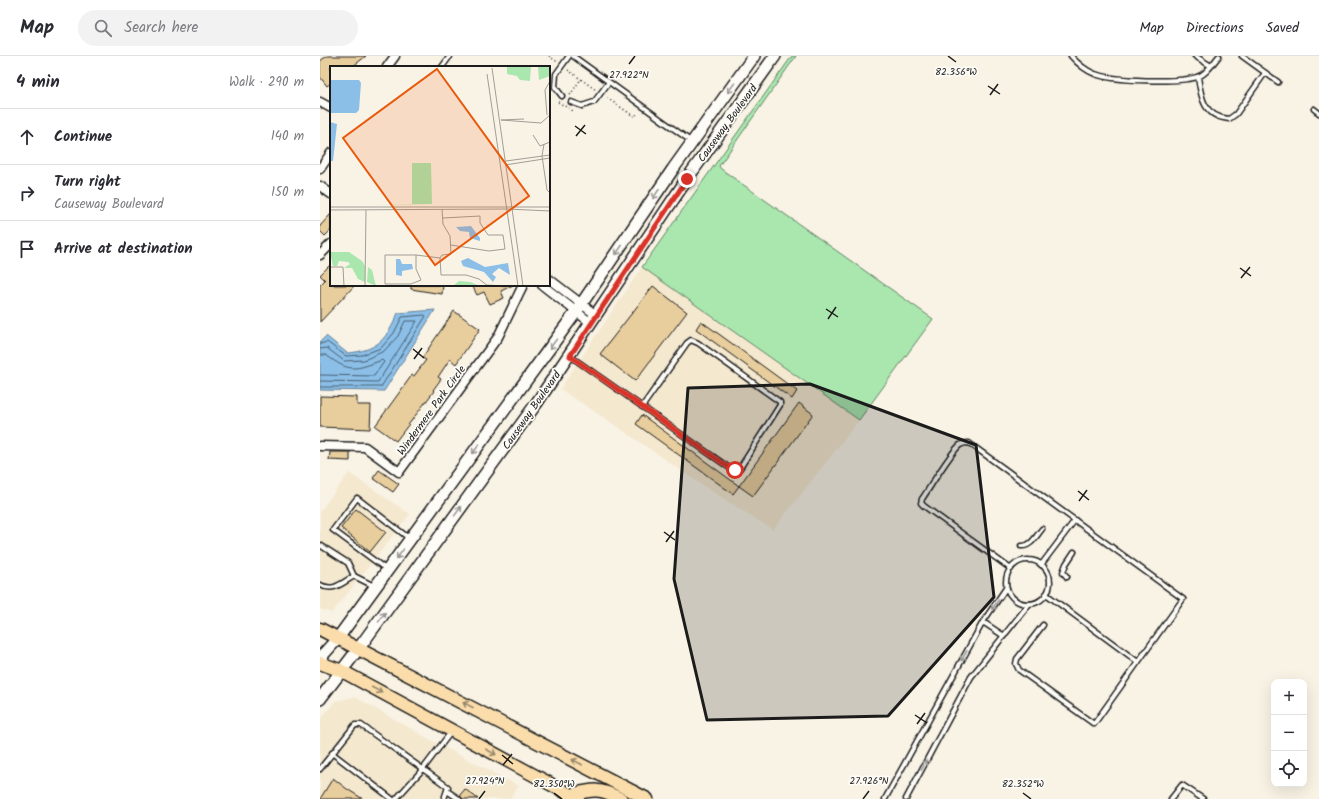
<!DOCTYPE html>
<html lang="en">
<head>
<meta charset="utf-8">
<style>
	body { margin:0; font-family:Kalam,sans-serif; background:#f2f2f3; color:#2b2b33 }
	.controls { position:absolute; right:12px; bottom:12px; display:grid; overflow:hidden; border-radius:8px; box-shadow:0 4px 16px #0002 }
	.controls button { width:36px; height:36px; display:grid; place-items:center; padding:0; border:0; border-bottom:1px solid #e1e1e2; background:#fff; color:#2b2b33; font:20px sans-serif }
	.stop { position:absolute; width:12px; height:12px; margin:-9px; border:3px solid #d93025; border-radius:50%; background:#fff }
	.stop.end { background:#d93025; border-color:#fff; box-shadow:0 1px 4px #0008 }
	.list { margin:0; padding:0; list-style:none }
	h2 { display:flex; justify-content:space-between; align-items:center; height:52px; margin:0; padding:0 16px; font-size:17px }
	h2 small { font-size:13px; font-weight:400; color:#7c7c81 }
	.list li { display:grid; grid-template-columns:26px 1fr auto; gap:12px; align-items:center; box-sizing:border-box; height:56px; padding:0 16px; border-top:1px solid #e1e1e2 }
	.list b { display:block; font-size:15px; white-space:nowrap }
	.list p { margin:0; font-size:13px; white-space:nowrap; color:#7c7c81 }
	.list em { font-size:13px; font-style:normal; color:#7c7c81 }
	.icon { flex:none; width:22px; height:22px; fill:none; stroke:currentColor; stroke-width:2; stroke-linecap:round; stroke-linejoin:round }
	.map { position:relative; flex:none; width:999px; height:743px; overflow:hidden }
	header { display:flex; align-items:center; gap:24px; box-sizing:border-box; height:56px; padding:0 20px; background:#fff; border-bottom:1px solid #e1e1e2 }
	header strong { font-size:19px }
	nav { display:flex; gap:22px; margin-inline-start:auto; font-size:14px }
	.search { width:280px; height:36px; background:#f2f2f3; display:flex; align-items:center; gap:10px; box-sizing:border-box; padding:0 14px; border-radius:22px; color:#7c7c81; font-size:15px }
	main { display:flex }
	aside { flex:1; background:#fff }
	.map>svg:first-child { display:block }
</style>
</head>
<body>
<header>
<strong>Map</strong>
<div class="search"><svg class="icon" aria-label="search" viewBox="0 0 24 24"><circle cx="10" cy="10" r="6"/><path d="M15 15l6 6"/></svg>Search here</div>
<nav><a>Map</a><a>Directions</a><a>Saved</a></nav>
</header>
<main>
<aside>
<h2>4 min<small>Walk · 290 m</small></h2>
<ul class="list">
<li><svg class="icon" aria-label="ahead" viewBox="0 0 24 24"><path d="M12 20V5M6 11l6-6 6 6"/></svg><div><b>Continue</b></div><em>140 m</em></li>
<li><svg class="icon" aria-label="right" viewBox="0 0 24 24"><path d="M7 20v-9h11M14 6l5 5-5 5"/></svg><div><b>Turn right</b><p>Causeway Boulevard</p></div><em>150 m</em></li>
<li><svg class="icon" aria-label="arrive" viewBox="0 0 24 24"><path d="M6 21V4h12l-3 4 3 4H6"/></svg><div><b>Arrive at destination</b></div></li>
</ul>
</aside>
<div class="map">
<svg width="999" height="743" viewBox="0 0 999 743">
	<rect width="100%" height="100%" fill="#f9f3e5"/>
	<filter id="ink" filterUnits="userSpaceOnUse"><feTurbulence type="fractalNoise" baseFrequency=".025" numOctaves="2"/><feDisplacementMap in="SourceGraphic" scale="8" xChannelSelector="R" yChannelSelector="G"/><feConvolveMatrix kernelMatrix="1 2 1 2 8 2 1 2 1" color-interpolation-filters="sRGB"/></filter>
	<g filter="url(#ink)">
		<!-- built -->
		<g fill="#f4e8cf">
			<polygon points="322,211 539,364 453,474 382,429 292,367 240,333"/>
			<polygon points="29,417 90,458 12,557 0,553 0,455"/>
			<polygon points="35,641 111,684 199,730 189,743 0,743 0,664 15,645"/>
		</g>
		<!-- green -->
		<polygon fill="#a9e7ae" stroke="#628265" points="472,0 476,0 399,110 401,113 613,263 539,364 322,211"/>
		<!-- water -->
		<path fill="#8bbfe8" stroke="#5f7e96" d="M115 254 64 335 0 334V286L6 280 27 297C57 295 67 283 78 257Z"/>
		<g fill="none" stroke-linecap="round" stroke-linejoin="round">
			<!-- shore -->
			<g stroke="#485d6e" stroke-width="1">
				<polyline points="0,288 7,286 26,300 42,299 61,292 74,277 82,261 104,259 106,260 61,331 0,331"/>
				<polyline points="0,293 7,292 24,305 44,304 64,295 78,280 85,265 97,265 58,326 0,325"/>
				<path d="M0 299H6C30 317 35 314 62 304L64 306 54 320 0 319"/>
			</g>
		</g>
		<!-- building -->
		<g fill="#e8cd9d" stroke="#1c1c1c">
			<polygon points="7,0 46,0 32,11 11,11 11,27 7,30 0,21 0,5"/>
			<polygon points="11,158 11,174 5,180 0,175 0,170"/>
			<polygon points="11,208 11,229 35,229 0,266 0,229 5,224 0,219"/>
			<polygon points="91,229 123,229 122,238 91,233"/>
			<polygon points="152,229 193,229 181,235 184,242 170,248 164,236 157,239"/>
			<polygon points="333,230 367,256 315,325 280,298"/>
			<polygon points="134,255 160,273 136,308 130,303 118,321 121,323 113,334 114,335 76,385 55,370 92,319 94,320 106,304 102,302"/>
			<polygon points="381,265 477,335 472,343 376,273"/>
			<polygon points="0,340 37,341 37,349 51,349 50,373 0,371"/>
			<polygon points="479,347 493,358 433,440 419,430"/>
			<polygon points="322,359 419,430 413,438 316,368"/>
			<polygon points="10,396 30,396 30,405 9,404"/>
			<polygon points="59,414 79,428 73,436 53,422"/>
			<polygon points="36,453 66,476 50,496 21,472"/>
			<polygon points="13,722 27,733 43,743 0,743"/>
			<polygon points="145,733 158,743 142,743 140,739"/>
		</g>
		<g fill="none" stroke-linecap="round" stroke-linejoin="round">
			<!-- service casing -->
			<g stroke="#1c1c1c" stroke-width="7">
				<g id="service">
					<polyline points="253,0 372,86"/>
					<path d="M751 0C758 8 765 14 775 18 794 25 858 27 877 21 886 19 893 7 899 0"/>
					<polyline points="875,0 891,10"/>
					<polyline points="922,0 958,26"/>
					<polyline points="122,11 130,0"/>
					<path d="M878 21C881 42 884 61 909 63L916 58 945 17"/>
					<polyline points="242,40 235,31 236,18 249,0"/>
					<polyline points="251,46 262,50 274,46 289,26"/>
					<polyline points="994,53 999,57"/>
					<polyline points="250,300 411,413 420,412 460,349 460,346 378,287 371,284 367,287 322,351"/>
					<polyline points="0,489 28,507 34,520"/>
					<path d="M701 490C711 491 716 480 722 473"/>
					<circle cx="708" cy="526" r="22"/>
					<polyline points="721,509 755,464"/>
					<path d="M691 513 604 450 601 447 602 443C611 430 630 397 640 389 643 387 646 387 649 387L863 543 774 668 699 614 696 608 697 603 723 569"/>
					<polyline points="67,514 13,474 37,442 90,483"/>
					<polyline points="747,521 743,516 746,508 754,496"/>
					<path d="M0 529C14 536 22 527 34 520L56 531"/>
					<polyline points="726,538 818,606"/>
					<polyline points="663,566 684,580"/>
					<polyline points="12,697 72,743"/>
					<polyline points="0,713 35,669 41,669 128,731 124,743"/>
					<polyline points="127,735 139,743"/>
					<polyline points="76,743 103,713 131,676"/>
					<polyline points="565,743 663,566 686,532"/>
					<polyline points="586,743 651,621 709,548"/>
					<polyline points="851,743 862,729 883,743"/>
				</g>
			</g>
			<!-- minor casing -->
			<g stroke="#1c1c1c" stroke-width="11">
				<g id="minor">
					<polyline points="67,11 75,0"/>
					<polyline points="0,46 11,52"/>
					<polyline points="0,113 11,97"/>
					<polyline points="0,130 11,138"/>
					<polyline points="0,199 11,188"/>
					<polyline points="229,223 276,259"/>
					<polyline points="222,229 271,267"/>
					<polyline points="0,390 45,391 79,416 178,281 203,229"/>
				</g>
			</g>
			<!-- secondary casing -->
			<g stroke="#1c1c1c" stroke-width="14">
				<g id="secondary">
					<polyline points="0,602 18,582 256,256 353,113 434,0"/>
					<polyline points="0,643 39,592 216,348 369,120 455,0"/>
				</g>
			</g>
			<!-- primary casing -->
			<g stroke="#1c1c1c" stroke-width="15">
				<g id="primary">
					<polyline points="0,573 327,743"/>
					<polyline points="0,607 22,615 258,743"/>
					<path d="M251 739C274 733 280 732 301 743"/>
				</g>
			</g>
			<!-- path -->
			<g stroke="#1c1c1c" stroke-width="1.5" stroke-dasharray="1 3" stroke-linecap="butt">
				<polyline points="229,0 236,5 235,7"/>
				<polyline points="248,14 276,34"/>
				<polyline points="250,39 261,23"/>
				<polyline points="287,42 315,61 318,56"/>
				<polyline points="238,46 253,55"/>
			</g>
			<!-- service -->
			<use href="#service" stroke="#fdfcf7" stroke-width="4"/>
			<!-- minor -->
			<use href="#minor" stroke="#fdfcf7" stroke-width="8"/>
			<!-- secondary -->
			<use href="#secondary" stroke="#fdfcf7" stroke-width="11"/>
			<!-- primary -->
			<use href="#primary" stroke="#faddab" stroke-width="12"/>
		</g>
		<!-- one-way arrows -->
		<defs><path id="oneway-shaft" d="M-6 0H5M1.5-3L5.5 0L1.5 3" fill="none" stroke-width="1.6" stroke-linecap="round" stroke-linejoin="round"/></defs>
		<g stroke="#989794">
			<use href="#oneway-shaft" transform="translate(411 32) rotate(126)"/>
			<use href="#oneway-shaft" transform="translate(336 138) rotate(124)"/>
			<use href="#oneway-shaft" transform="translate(299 194) rotate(124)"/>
			<use href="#oneway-shaft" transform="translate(233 288) rotate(126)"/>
			<use href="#oneway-shaft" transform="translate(156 393) rotate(126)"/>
			<use href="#oneway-shaft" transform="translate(138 455) rotate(-54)"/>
			<use href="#oneway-shaft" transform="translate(80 498) rotate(126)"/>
			<use href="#oneway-shaft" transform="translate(675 549) rotate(124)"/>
			<use href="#oneway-shaft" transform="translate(62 561) rotate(-54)"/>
			<use href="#oneway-shaft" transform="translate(644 600) rotate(119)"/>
			<use href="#oneway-shaft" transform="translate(604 709) rotate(-62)"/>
		</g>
		<g stroke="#96866b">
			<use href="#oneway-shaft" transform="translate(57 634) rotate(28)"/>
			<use href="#oneway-shaft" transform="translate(148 649) rotate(-152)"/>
			<use href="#oneway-shaft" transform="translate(171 696) rotate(28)"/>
			<use href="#oneway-shaft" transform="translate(257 706) rotate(-152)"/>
		</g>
	</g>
	<g fill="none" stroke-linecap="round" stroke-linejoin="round" filter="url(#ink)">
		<!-- route -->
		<polyline stroke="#d93025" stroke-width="5" points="367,123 250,300 411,413 415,414"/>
	</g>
	<!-- marked area -->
	<path fill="#1c1c1c" fill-opacity="0.2" stroke="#1c1c1c" stroke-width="3" stroke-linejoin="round" d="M490 328 656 389 674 541 568 660 387 664 354 523 368 332Z"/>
	<!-- ticks -->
	<path fill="none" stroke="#1c1c1c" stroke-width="1.5" d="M628 0 636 6M309 8 315 0M668 30 680 38M670 39 678 28M255 70 266 78M256 80 265 69M920 212 931 220M921 222 930 211M506 253 518 261M508 263 516 251M93 293 104 302M94 303 102 292M758 435 769 444M759 445 767 434M344 476 355 484M346 486 354 475M595 659 607 667M597 668 605 657M182 699 193 708M183 709 192 698M234 737 242 743M703 737 711 743M159 743 165 735M543 743 549 735"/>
	<g text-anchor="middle" stroke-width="3.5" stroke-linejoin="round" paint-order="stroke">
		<!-- street labels -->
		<g font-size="11" fill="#1c1c1c" stroke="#fdfcf7">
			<text transform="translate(407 67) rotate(-54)" y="4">Causeway Boulevard</text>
			<text transform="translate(111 354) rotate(-54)" y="4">Windermere Park Circle</text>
			<text transform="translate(211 354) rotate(-55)" y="4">Causeway Boulevard</text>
		</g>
	</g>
	<!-- overview -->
	<g transform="translate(10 10)">
		<rect width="220" height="220" fill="#f9f3e5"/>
		<path d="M201 0 200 15 190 14 187 10 177 8V0ZM220 0V10L209 14 208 1ZM82 97H101L102 138 37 139 82 138ZM0 186H19L32 195 35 200V216L28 213 22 202H14L20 198 18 196 9 195 7 200H3ZM38 201 42 204 46 220 37 216ZM129 215 140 216 150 220H123Z" fill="#a9e7ae"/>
		<path d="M0 14H29L31 17 29 44 26 47H0ZM0 56 7 58 3 95H0ZM141 160 150 172V175L140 172 139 166 130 165 126 161ZM138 192 155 201 178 197 180 209 169 202 162 208 166 211 163 216 154 206 133 200 131 195ZM66 193H70L72 198H82L83 203 72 205V210L66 209Z" fill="#8bbfe8"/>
		<path fill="none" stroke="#a19d95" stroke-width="1" d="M162 2 193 220M157 8 188 220M217 49 215 24 220 15M171 54 211 57 220 49M171 54 194 53M203 69 210 80 220 76M214 78 212 90 217 124 220 127M176 95 220 89M175 99 220 92M0 141H220M0 144 177 143 220 145M113 152 150 150V157L158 169H173L175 183 159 185 121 179M55 189H86V203L91 214 81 218H55ZM86 189 110 192 111 209H136L149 213 158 220M110 192 112 189 121 188 120 170 113 158 112 143M0 201H13L14 220M157 219 173 220M35 220 36 144"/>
		<path fill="#e8590c" fill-opacity="0.15" stroke="#e8590c" stroke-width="2" d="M107 3 199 130 105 199 13 72Z"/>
		<rect width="220" height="220" fill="none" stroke="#1c1c1c" stroke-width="2"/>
	</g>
	<g font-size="10" text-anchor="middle" fill="#1c1c1c" stroke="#fdfcf7" stroke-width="3.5" stroke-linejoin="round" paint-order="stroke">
		<text x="636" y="19">82.356°W</text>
		<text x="309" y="22">27.922°N</text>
		<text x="165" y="728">27.924°N</text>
		<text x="549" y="728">27.926°N</text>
		<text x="234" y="731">82.350°W</text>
		<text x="703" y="731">82.352°W</text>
	</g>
</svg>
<div class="controls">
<button>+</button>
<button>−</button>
<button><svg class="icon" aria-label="locate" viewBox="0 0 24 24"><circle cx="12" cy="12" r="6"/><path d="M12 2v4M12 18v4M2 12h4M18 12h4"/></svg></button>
</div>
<div class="stop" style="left:415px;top:414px"></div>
<div class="stop end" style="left:367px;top:123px"></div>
</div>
</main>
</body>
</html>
